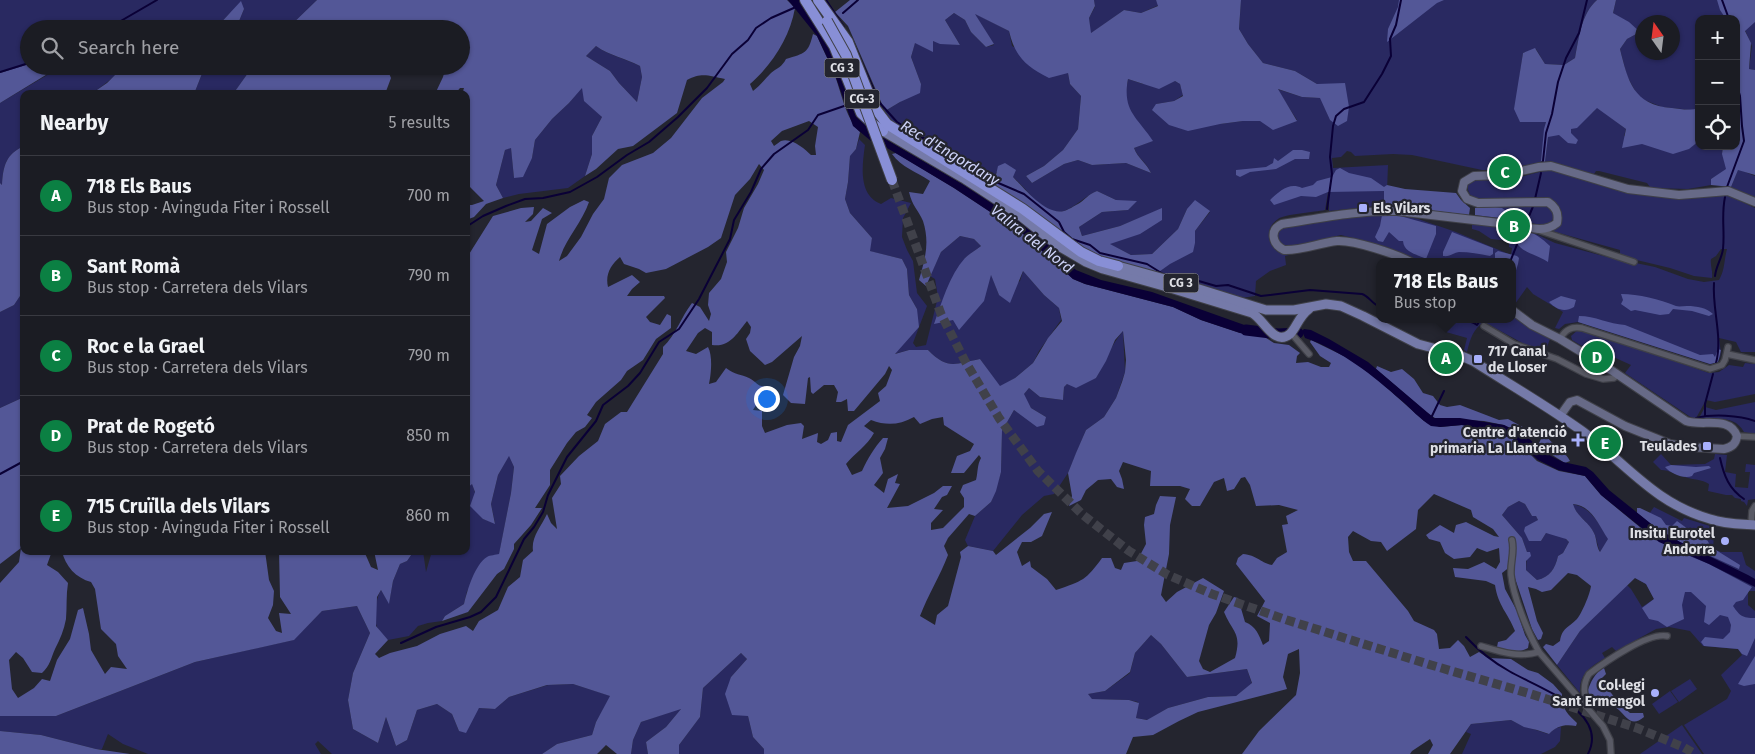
<!DOCTYPE html>
<html lang="en">
<head>
<meta charset="utf-8">
<style>
	body { margin:0; font-family:"Fira Sans",sans-serif; background:#24252b; color:#f1f3f6 }
	.controls { position:absolute; right:15px; top:15px; display:grid; overflow:hidden; border-radius:10px; box-shadow:0 1px 4px #0004 }
	.controls button { width:45px; height:45px; display:grid; place-items:center; padding:0; border:0; border-bottom:1px solid #393a41; background:#1b1c23; color:#f1f3f6; font:25px sans-serif }
	.compass { position:absolute; left:1635px; top:15px; width:45px; height:45px; border-radius:50%; background:#1b1c23; box-shadow:0 1px 4px #0004; rotate:346deg }
	.you { position:absolute; left:766px; top:398px; width:18px; height:18px; margin:-12px; border:4px solid #fff; border-radius:50%; background:#1a73e8; box-shadow:0 0 0 8px #1a73e833 }
	.badge { display:grid; place-items:center; width:32px; height:32px; border-radius:50%; background:#0b8043; color:#fff; font-size:16px; font-weight:700 }
	.pin { position:absolute; translate:-50% -50%; border:2px solid #fff; box-shadow:0 1px 5px #0006 }
	.popup { position:absolute; left:1376px; top:258px; width:140px; height:65px; box-sizing:border-box; display:grid; place-content:center; border-radius:10px; background:#1b1c23; filter:drop-shadow(0 1px 4px #0005); font-size:16px; white-space:nowrap; color:#a0a1a6 }
	.popup b { font-size:19px; color:#f1f3f6 }
	.popup::after { content:''; position:absolute; left:50%; top:100%; margin-left:-10px; border:10px solid transparent; border-top-color:#1b1c23 }
	.list { margin:0; padding:0; list-style:none }
	h2 { display:flex; justify-content:space-between; align-items:center; height:65px; margin:0; padding:0 20px; font-size:21px }
	h2 small { font-size:16px; font-weight:400; color:#a0a1a6 }
	.list li { display:grid; grid-template-columns:32px 1fr auto; gap:15px; align-items:center; box-sizing:border-box; height:80px; padding:0 20px; border-top:1px solid #393a41 }
	.list b { display:block; font-size:19px; white-space:nowrap }
	.list p { margin:0; font-size:16px; white-space:nowrap; color:#a0a1a6 }
	.list em { font-size:16px; font-style:normal; color:#a0a1a6 }
	.icon { flex:none; width:28px; height:28px; fill:none; stroke:currentColor; stroke-width:2; stroke-linecap:round; stroke-linejoin:round }
	.map { position:relative; flex:none; width:1755px; height:754px; overflow:hidden }
	.search { position:absolute; background:#1b1c23; box-shadow:0 1px 4px #0004; left:20px; top:20px; width:450px; height:55px; display:flex; align-items:center; gap:12px; box-sizing:border-box; padding:0 18px; border-radius:28px; color:#a0a1a6; font-size:19px }
	.panel { position:absolute; background:#1b1c23; box-shadow:0 1px 4px #0004; left:20px; top:90px; width:450px; height:465px; border-radius:10px }
	.map>svg:first-child { display:block }
</style>
</head>
<body>
<div class="map">
<svg width="1755" height="754" viewBox="0 0 1755 754">
	<rect width="100%" height="100%" fill="#24252f"/>
	<!-- green -->
	<g fill="#292961" fill-rule="evenodd">
		<polygon points="0,0 317,0 287,29 239,29 237,26 244,9 230,13 215,29 29,29 29,64 0,73"/>
		<polygon points="1094,0 1156,0 1159,5 1141,13 1124,10 1090,34 1089,18 1095,7"/>
		<path d="M1241 0H1597C1581 14 1579 38 1575 58L1564 65 1545 64 1536 49 1523 53 1519 80 1546 122 1541 162 1509 170H1482L1412 155 1393 154 1355 156 1351 152 1347 151 1341 157 1332 158 1333 168 1388 165 1387 191 1384 192V205L1329 211V192H1328L1325 210C1315 212 1285 214 1278 219 1260 231 1271 255 1289 255L1285 256 1286 265 1270 271 1256 281 1255 296 1241 298 1156 274 1195 243V231L1210 212 1187 209 1178 229 1152 254 1131 255 1109 244 1162 209 1120 226 1082 236 1079 227 1102 212 1128 210 1116 200 1097 191C1085 196 1077 206 1064 211 1043 217 1028 189 1014 178 1010 174 1001 174 996 172L994 184 893 123 885 111 900 102 921 84 911 57 915 42 933 51V41L960 45 945 20 954 13 965 20 971 32 986 47 994 45 974 13 1009 31 1012 46 1068 73 1070 84 1081 96 1078 129 1063 150 1044 166 1026 176 1032 183 1064 164 1078 160 1092 165 1126 163 1151 173C1146 161 1139 160 1134 148L1152 141 1131 114 1125 98 1128 79 1143 84 1175 81 1180 84 1183 95 1174 101 1156 104 1220 124 1243 121 1297 120 1277 89 1302 97 1321 98 1330 120 1317 84 1295 71 1263 63 1248 44 1239 29Z"/>
		<path d="M1616 0H1755V70L1749 69 1752 46 1745 30 1743 11 1736 19H1699V108L1692 110 1662 107 1639 98 1627 76 1620 49 1627 39 1640 32 1613 13ZM1642 22H1672V52H1642Z"/>
		<path d="M596 46C610 56 624 58 640 66L642 77 637 102 619 83 610 71 586 56Z"/>
		<path d="M56 66H127C115 74 106 85 93 92 85 97 37 94 24 94V146C6 154 3 166 2 185L0 183V103L54 71Z"/>
		<polygon points="205,66 253,66 233,94 194,94"/>
		<polygon points="582,87 602,117 592,136 592,154 585,176 568,188 519,194 503,198 496,185 505,150 511,147 514,178 532,158 535,140 552,119 569,103"/>
		<polygon points="1597,107 1626,129 1624,136 1688,149 1699,141 1699,146 1723,146 1722,152 1727,170 1711,179 1711,185 1688,189 1653,188 1650,187 1647,183 1599,171 1596,171 1594,174 1553,162 1545,162 1548,137 1593,112"/>
		<path d="M859 139 865 145C862 166 858 195 881 204L891 198 911 203 903 218 902 237 907 250 913 261 917 293 927 306 913 343 916 347 926 345 938 297 935 279 930 276 941 252 960 236 974 239 981 246 965 258 959 329 968 319 991 274 999 295 1020 281 1023 271 1044 295 1059 308 1061 320 1039 351 1033 363 1015 378 1000 387 980 359C954 364 948 370 928 350H909L894 354 917 309 909 295 907 269 902 259 869 251 872 238 850 213 845 199 848 182 850 155 856 149Z"/>
		<polygon points="1738,169 1755,176 1755,197 1731,187"/>
		<path d="M1547 170 1556 171 1611 189 1634 194 1689 199 1720 195 1729 196 1755 208V352H1741L1736 342 1719 338C1720 349 1725 362 1710 364L1578 322 1565 324 1559 329 1555 328 1563 312 1533 294 1527 287 1515 304 1512 302V262H1423L1387 247 1341 235 1290 247 1282 245C1276 237 1276 231 1286 227L1366 214 1400 215 1418 219 1456 232 1511 255 1512 248 1509 247V241L1491 239 1479 231 1472 229V224L1525 229 1555 243 1607 257 1655 267 1688 279 1704 282 1719 280C1725 270 1724 260 1727 249H1721L1716 256 1711 259C1710 265 1713 271 1712 278L1694 276 1670 268 1620 256V250L1552 231C1566 218 1565 209 1549 198L1481 199 1471 197 1468 190V184L1474 180H1508Z"/>
		<polygon points="1536,204 1548,207 1552,210 1554,218 1548,225 1543,225 1475,215 1475,208"/>
		<polygon points="24,290 24,397 0,408 0,312 14,305"/>
		<path d="M1512 316 1550 339 1545 352 1526 345 1484 322C1473 329 1470 339 1467 352L1464 350 1467 338 1446 332 1449 321H1426L1425 319H1512Z"/>
		<polygon points="1579,329 1709,373 1719,372 1729,365 1743,367 1745,363 1755,364 1755,394 1715,402 1706,400 1695,420 1625,373 1631,365 1609,355 1605,360 1572,340 1571,336"/>
		<path d="M1123 331 1125 372 1116 398 1104 417 1086 430 1068 473 1054 494 1044 496 1022 515 993 551 968 546 965 540 975 516 991 502 1001 472 1002 431 1014 410 1023 416 1046 417 1031 408 1023 395 1029 388 1040 397 1063 400 1064 387 1067 384 1096 378C1105 362 1111 345 1123 331Z"/>
		<path d="M1755 402V434L1744 432C1734 414 1715 420 1698 420L1705 407 1716 410Z"/>
		<path d="M1661 454 1671 465 1705 464 1714 459 1715 454 1727 455 1725 472 1736 474 1735 487 1748 488 1750 472H1745L1746 464 1755 465V499L1748 500 1747 506 1744 502 1741 501V499L1735 498 1732 495H1726L1708 491 1709 484C1702 479 1693 480 1685 477 1676 475 1670 470 1661 470L1653 462Z"/>
		<path d="M509 455 514 467 511 493 499 555 467 591 464 604 445 616 442 621 428 623 418 626 409 636 388 640C384 636 379 632 377 627 373 618 376 598 381 590L389 603 393 581 400 564 407 561 414 551H423L426 572 432 551H466V489L472 483 483 519 495 523 491 504 498 475Z"/>
		<path d="M1519 501 1525 504 1532 516H1536L1538 520 1529 541H1541L1546 533C1554 533 1564 536 1569 542L1563 553 1558 556C1555 569 1550 577 1537 580L1526 570 1527 552 1522 538 1502 515 1508 507Z"/>
		<path d="M1572 504C1592 507 1598 524 1609 539L1600 552C1597 545 1597 539 1594 533 1589 523 1577 516 1572 504Z"/>
		<path d="M1654 507 1682 521 1684 518 1710 526 1709 533 1714 534 1713 549 1721 552H1742L1746 565 1755 571V591H1748V605L1755 611V754H1704L1684 725 1727 699 1731 691 1721 675 1742 655 1738 649 1703 646 1690 631 1669 627 1656 629 1616 651 1612 647 1602 653 1605 658C1590 667 1579 674 1580 693L1557 665 1580 631 1627 585 1631 589 1642 607 1654 599 1646 584 1635 578 1643 511 1649 514Z"/>
		<polygon points="357,606 370,633 353,673 348,700 353,729 378,743 386,717 396,746 407,740 417,710 437,704 452,714 459,731 479,708 495,709 509,697 548,685 573,684 611,696 596,722 592,735 557,744 542,754 332,754 318,741 315,744 321,754 148,754 123,744 108,734 102,749 96,749 41,735 0,731 0,716 56,716 195,662 293,640 322,611"/>
		<polygon points="1151,635 1161,644 1187,677 1247,669 1252,684 1236,696 1208,697 1168,708 1148,720 1136,718 1138,702 1129,700 1092,699 1087,694 1105,691 1130,673 1135,653"/>
		<polygon points="741,653 747,659 731,677 748,716 753,737 764,749 764,754 679,754 679,745 700,717 703,688"/>
		<polygon points="1690,679 1697,689 1679,702 1671,691"/>
		<polygon points="1670,691 1678,702 1659,714 1652,704"/>
		<polygon points="682,708 666,727 646,742 648,754 631,754 633,740 641,722"/>
		<path d="M1511 720C1523 727 1536 729 1548 734L1556 728 1561 727 1560 741 1555 747 1541 754H1462L1471 734 1466 732 1471 724Z"/>
		<polygon points="1682,725 1702,754 1640,754"/>
	</g>
	<!-- forest -->
	<g fill="#535797" fill-rule="evenodd">
		<path d="M317 0H787L795 8C790 37 772 65 750 84L753 91C760 86 765 79 771 73 777 68 782 67 786 59 805 53 808 54 813 34L817 36C822 48 828 59 833 71 842 92 844 116 860 132L856 149 850 156 848 182 845 199 850 213 872 238 870 251 902 259 907 269 909 295 917 309 919 327 895 354 909 350H928C948 370 954 364 980 359L1000 386 1015 378 1033 363 1048 338 1062 321 1059 308 1044 295 1023 271 1010 303 999 295 991 275 984 301 959 330 953 320 934 324C942 302 949 276 965 258 969 254 976 250 981 246L974 239 960 236 941 252 926 286 919 280C925 259 930 243 923 221 919 211 912 206 909 192L923 194 930 181C917 172 901 167 892 154L896 153 954 188 1022 233 1073 279 1085 284 1173 307 1201 320 1240 333 1263 336 1274 343 1289 345 1300 353 1297 356 1296 363 1308 362 1321 367H1329L1331 363 1320 356 1310 342 1311 340 1352 360 1377 379 1424 421 1440 427 1462 425 1481 428 1511 438 1519 443 1537 461 1559 471 1585 476 1601 495 1647 533 1675 550 1709 564 1752 587 1743 600 1736 602 1733 606C1740 616 1742 618 1755 618V638L1747 656 1742 654 1738 649 1704 646 1701 642 1705 637 1723 639 1730 632 1731 625 1728 617 1720 615 1709 625 1704 622 1706 606 1691 592H1685L1682 605 1684 619 1667 627 1658 621 1649 619 1642 608 1654 599 1646 584 1635 578 1580 631 1557 665 1543 647 1546 644 1553 646 1560 641C1562 628 1568 628 1577 619 1582 613 1590 594 1591 586L1577 575 1568 573 1551 590 1542 592 1536 589 1528 587 1537 621 1543 633 1541 639 1538 640 1532 629 1511 566 1502 573 1505 589 1517 611 1525 635 1529 642 1528 648C1517 654 1508 650 1497 647L1498 642 1506 640 1515 631C1508 613 1498 606 1495 585L1486 581 1455 577 1453 568 1468 569 1484 562 1496 569 1500 562 1499 548 1487 552 1477 548 1470 557 1454 559 1445 553 1440 542 1429 539 1426 535 1440 525 1454 533 1456 525 1466 522 1494 536 1499 537 1493 529 1473 517 1471 510 1434 494 1418 510 1416 529 1387 551 1381 542 1371 541 1353 531 1348 537 1349 552 1353 561H1366L1408 611 1414 621 1434 630 1437 634 1439 649 1450 648 1458 640 1464 646 1470 657 1479 652 1488 658 1511 659 1528 670 1538 673 1553 684 1562 694C1561 708 1568 715 1577 723L1576 726C1564 724 1557 726 1549 734L1537 730 1524 727 1511 720 1471 724 1450 754H1428L1433 745 1430 739 1412 751 1410 754H1242L1259 731 1296 695 1300 673 1299 649 1288 654 1283 677 1287 689 1198 712 1179 721 1153 735 1133 737 1126 754H764V749L753 737 748 716 732 715 725 694 731 677 747 659 741 653 703 688 700 717 679 745V754H648L646 742 666 727 681 709 641 722 633 740 631 754H617L606 745 597 754H542L557 744 592 735 596 722 610 696 573 684 547 685 509 697 495 709 479 708 466 733 459 731 452 714 437 704 417 710 407 740 396 746 386 717 378 743 353 729 348 700 353 673 370 633 357 606 322 611 294 640 195 662 56 716H0V583L19 562 21 548 0 564V408L24 397V551H52L47 565 58 572 68 583C66 595 67 607 66 619 64 630 60 639 55 649 51 658 50 666 42 673L32 672 23 658 16 652 9 660 12 689 18 698 34 688 42 679 50 681 57 660 70 639 78 610 83 608 89 634 91 650 105 674 111 667 127 669 118 656 116 644 101 629 95 589 91 582C76 578 65 566 62 551H265L269 580 274 591 273 605 268 618 276 631 282 633 279 613 291 614 280 597 279 551H364L371 567 378 570 374 551H414L407 561 400 564 393 581 389 604 381 590 377 597 376 626 388 640 375 654 379 658 390 653 417 646 440 634 466 626 473 631 479 621 498 610 508 587 520 577 523 560 533 551C531 537 541 527 547 514L551 523 557 529 552 498 561 484 560 476 579 456 598 441 605 424 621 412H627L663 354V347C676 335 681 317 692 303L700 307 709 321 711 314 708 305 709 293 721 279 727 262 726 252 738 228 744 208 758 184 764 170 759 164 750 179 735 195 721 238 708 247 666 269 646 273 639 269 624 264 620 257C611 265 605 274 608 287L632 275 640 282 632 289 627 296H664L665 298 646 317 650 322 660 325 667 314 671 316V328L656 339 643 360 627 371 621 380 596 402 587 415 592 418 585 427 576 432 567 443 550 470V485L535 508H542L531 525 514 544V549L504 569 497 574 468 612 442 621 445 616 464 604C467 591 475 564 487 557 490 555 496 555 499 554L511 493 514 467 509 456 498 475 491 504 495 524 483 519 470 506 475 492 472 484 466 489V259L493 216 521 208 534 207 533 214 525 222 531 221 543 208 552 213 542 219 532 250 539 254 547 224 570 207 584 200 589 202C582 223 565 239 559 261L567 256 581 237 593 214 604 199 609 178 622 165 653 153 671 138 702 98 723 82 725 79C709 76 702 72 687 80L677 113 633 146 618 149 596 169 585 176 592 154V136L602 117 584 101 582 88 569 103 552 119 535 140 532 158 523 177 514 178 511 148 505 150 496 185 503 198 486 204 474 217 466 220V205H472L484 201 470 187H466V94H462L464 88H460L455 94H435L443 77 446 66H461V29H287ZM596 46C610 56 625 58 640 66L642 77 637 102 619 83 610 71 586 56ZM809 121 818 127 815 146 816 155H811C805 149 791 137 781 141 779 142 777 144 774 146L771 141 782 131ZM747 321 751 327 750 333 746 339 750 351 765 365 772 362 802 336 800 346 794 357 783 395 791 403 805 404 808 378 810 377 811 392 813 394 824 385H834L838 392 836 402H841L847 399 848 411H854L885 374 889 366 892 370 886 386 878 393 880 401 848 425 841 442 837 441V432L831 433 828 440 821 444 817 442 818 433 802 439 804 426 801 423 787 425 765 433 762 426V411L753 410 761 397 770 392 767 387C756 386 758 383 749 378 741 374 735 375 726 368L716 382 709 384C711 375 713 356 708 347L696 354 686 351 698 333 705 328 712 332V345C730 348 738 332 747 321ZM1123 331 1126 360 1125 372 1122 382 1116 398 1104 417 1086 430 1076 453 1068 473 1072 496 1069 506 1081 500 1086 490 1098 480 1111 479 1117 487 1124 489 1122 479 1119 471 1123 462 1151 471 1150 486H1180L1190 489 1185 499 1192 506H1200L1214 482 1224 478 1227 491 1234 489 1241 478 1245 477 1250 485 1256 506 1279 505 1298 510 1286 516 1288 524 1282 525 1287 552 1277 558 1272 565C1259 562 1257 555 1243 554L1238 558 1236 564 1265 601 1257 616 1270 623 1269 641 1263 645C1259 635 1256 626 1245 622L1238 598 1234 597 1224 612C1233 633 1242 633 1235 658L1210 672 1203 669 1199 661 1209 625 1216 613 1224 591 1203 578 1177 592 1166 602 1161 595 1169 554 1170 525 1176 497 1160 496 1156 505 1154 514 1145 517 1144 525 1146 544 1137 561 1124 563 1121 570 1115 568 1111 558H1102C1086 580 1083 581 1056 590L1047 579 1031 567 1030 561 1022 566 1017 552 1022 542H1031L1042 536 1052 512 1044 514 1030 528 996 555 993 551 968 546 960 552 961 557 948 606 937 615 935 625 920 616C928 595 940 576 948 555L944 546 948 538 969 514 975 516 991 502 996 491 1001 472 1002 431 1014 410 1037 427 1044 425 1046 417 1031 408 1024 394 1029 388 1040 397 1063 400 1064 387 1067 384 1076 388 1096 378 1106 361 1115 340ZM914 417 920 424 932 419 943 417 944 425 974 444 970 451 957 456 951 473H964L979 455 981 458C977 465 978 472 976 480L963 485 960 492 964 498V507L943 528 931 530V523L943 510 934 509 942 497 947 495 952 486H943L934 493 908 506 887 508 900 484 895 483 898 474 888 479 884 493 874 485 883 473 880 458 885 449 888 438H883C874 448 868 458 862 471L852 475 846 464C855 453 867 446 874 433L864 426 871 420C887 426 899 425 914 417ZM1519 501 1525 504 1532 516H1536L1538 520 1525 527 1524 531 1529 541H1541L1546 533 1566 539 1569 542 1563 553 1558 556C1555 569 1550 577 1537 580L1526 570V561L1531 556 1530 552H1527L1522 538 1502 515 1508 507ZM1573 504C1592 506 1598 524 1608 539L1600 552C1596 546 1597 539 1594 533 1589 522 1576 516 1573 504ZM1151 635 1161 644 1187 677 1247 669 1252 683 1236 696 1208 697 1168 708 1147 720 1136 718 1139 703 1129 700 1092 699 1088 694 1105 691 1130 672 1135 653Z"/>
		<path d="M850 0H1094L1095 6 1089 18 1091 33 1124 10 1141 13 1158 6 1156 0H1241L1239 29 1248 44 1263 63 1295 71 1317 84 1345 83 1349 107 1347 121 1338 126 1330 120 1320 98 1302 97 1278 89 1297 121 1273 130 1260 121H1243L1220 124 1188 131 1169 125 1152 110 1156 104 1174 101 1183 96 1180 84 1175 81 1159 89 1128 79C1122 111 1137 117 1153 141L1134 148C1138 159 1146 162 1151 173L1126 163 1092 165 1078 160 1064 164 1032 183 1026 176 1044 166 1063 150 1078 129 1081 96 1070 84 1068 73 1049 78C1026 66 1015 57 1009 31L975 14 994 44 986 47 971 32 965 20 954 13 945 20 960 45 940 44 933 41V52L915 43 911 57 921 84 920 93 900 102 885 111 848 26 835 12Z"/>
		<polygon points="1399,0 1444,0 1437,3 1387,42 1388,29 1398,7"/>
		<path d="M1597 0H1616L1613 13 1629 22 1640 32 1627 39 1620 49C1628 81 1633 105 1672 108 1681 109 1690 111 1699 108V141L1689 149 1673 154 1642 144 1622 148 1626 129 1597 108 1577 128 1571 129V133L1578 140 1576 144 1568 143 1559 135 1548 137 1545 162 1541 161 1544 129 1546 122H1520L1514 109 1523 53 1535 48 1545 64 1564 65 1575 58C1579 38 1581 14 1597 0Z"/>
		<polygon points="1717,0 1755,0 1755,22 1745,31 1751,43 1749,69 1755,70 1755,175 1738,170 1731,187 1711,185 1711,179 1726,169 1722,154 1723,146 1736,146 1736,19 1726,19 1720,10"/>
		<polygon points="241,1 244,9 237,26 239,29 215,29"/>
		<polygon points="29,64 29,66 56,66 54,70 0,103 0,73"/>
		<polygon points="127,66 205,66 194,94 91,94 107,83 119,71"/>
		<polygon points="253,66 386,66 391,78 385,94 233,94"/>
		<path d="M24 146V290L14 305 0 312V183L2 185C3 166 6 154 24 146Z"/>
		<polygon points="1293,150 1302,150 1310,152 1309,159 1295,159 1276,169 1250,172 1240,177 1236,175 1236,170 1266,167 1273,163 1274,158 1278,161"/>
		<path d="M1005 163 1016 170 1013 177C1024 188 1046 216 1064 211 1068 210 1074 206 1078 204 1086 199 1087 195 1097 191L1116 200 1137 201 1128 210 1102 212 1079 227 1082 236 1120 226 1162 208V220L1140 234 1110 244 1131 255 1152 254 1178 229 1187 209 1195 200 1210 211 1195 231V243L1193 252 1170 264 1156 274 1108 261 1081 249 994 184 998 166Z"/>
		<path d="M1340 168 1349 173 1371 178 1384 187 1387 185 1405 189 1456 193 1461 200 1470 208 1469 215 1384 205V191L1328 192 1316 197 1301 196 1274 205 1270 200C1280 191 1289 182 1302 188L1313 185 1317 181 1332 177 1336 170Z"/>
		<polygon points="1495,207 1502,208 1506,211 1504,217 1500,218 1475,215 1475,208"/>
		<path d="M1393 214 1436 226V234L1426 259C1417 254 1404 253 1403 241H1399L1389 232 1383 242 1378 241 1375 237 1380 226 1382 215Z"/>
		<path d="M1521 229C1532 231 1542 238 1550 246L1548 262C1538 255 1522 253 1516 242Z"/>
		<path d="M1452 232 1493 248V254L1490 256C1480 254 1469 252 1459 252 1453 253 1450 257 1443 256V252Z"/>
		<polygon points="1498,251 1517,256 1519,258 1518,264 1512,283 1512,262 1501,262 1495,258 1495,253"/>
		<path d="M1621 294C1639 294 1659 299 1676 306 1679 307 1683 306 1687 306 1697 306 1707 308 1713 314L1709 316 1692 311 1673 309 1669 314 1660 315 1635 310 1631 311 1621 304 1623 300Z"/>
		<path d="M1561 296 1576 300 1574 307C1564 313 1556 309 1549 302Z"/>
		<path d="M1579 316C1595 316 1609 324 1625 325L1700 355 1713 354 1715 357 1718 349 1721 350 1718 362 1710 364 1578 322Z"/>
		<polygon points="1377,366 1391,372 1402,369 1414,379 1423,393 1433,396 1440,405 1447,407 1460,405 1499,420 1508,419 1532,432 1532,436 1529,437 1504,425 1484,421 1435,418 1426,412 1376,369"/>
		<path d="M1546 436C1553 445 1566 452 1570 461L1565 463 1541 448 1539 443 1541 439Z"/>
		<path d="M1671 465 1696 467 1709 466 1711 468 1694 473 1692 476C1684 479 1671 474 1665 467Z"/>
		<polygon points="1637,508 1640,508 1661,518 1666,525 1672,526 1677,521 1692,532 1705,536 1711,547 1740,565 1739,569 1680,542 1655,527 1637,513"/>
		<polygon points="1755,656 1755,684 1744,686 1738,684"/>
		<path d="M1604 668 1606 674 1601 679C1611 693 1617 702 1630 713H1643L1644 717C1632 727 1627 718 1619 710 1612 704 1599 696 1591 696L1587 692C1591 682 1594 673 1604 668Z"/>
		<polygon points="0,731 41,735 96,749 130,754 0,754"/>
	</g>
	<!-- water -->
	<g fill="#0a0036">
		<polygon points="788,0 799,0 810,13 832,49 854,109 867,125 871,141 853,126 834,72 817,36"/>
		<polygon points="882,137 983,196 1036,232 1076,270 1101,280 1152,292 1250,327 1259,327 1263,336 1240,333 1201,320 1173,307 1085,284 1073,279 1022,233 954,188 887,148"/>
		<path d="M1304 329 1311 330 1329 339 1368 362 1434 418H1460L1504 425 1527 437 1547 454 1563 462 1586 467 1593 472 1609 490 1655 527 1680 542 1748 575 1755 579V587L1709 564 1659 542 1601 495 1585 476 1558 470 1538 460 1519 443 1511 438 1489 431 1462 425 1440 427 1431 426C1420 419 1411 409 1402 401 1372 375 1343 351 1305 338L1302 331Z"/>
	</g>
	<g fill="none" stroke-linecap="round" stroke-linejoin="round">
		<!-- stream -->
		<g stroke="#0a0036" stroke-width="2">
			<polyline points="826,0 844,27"/>
			<polyline points="1722,0 1729,19"/>
			<polyline points="843,13 858,0"/>
			<polyline points="107,29 157,0"/>
			<polyline points="856,49 879,102 897,122 921,137 950,151 966,165 982,176 1024,194 1059,222 1064,232 1072,239 1090,245 1100,253 1147,264 1163,274"/>
			<polyline points="0,72 29,63"/>
			<polyline points="1543,161 1546,133 1552,114 1558,82 1566,58 1579,33 1587,0"/>
			<polyline points="1727,187 1744,141 1742,126 1740,96 1736,82"/>
			<polyline points="1535,199 1541,173"/>
			<polyline points="1327,209 1332,174 1330,157 1333,126 1336,116 1344,109 1364,102 1382,74 1391,56 1390,39 1396,25 1401,0"/>
			<polyline points="1527,221 1534,204"/>
			<polyline points="466,227 483,216 506,206 525,199 543,198 570,192 597,177 627,155 649,142 678,117 707,88 732,54 748,40 756,28 771,18 796,7"/>
			<polyline points="1510,262 1522,232"/>
			<path d="M1167 275H1178L1216 286 1228 285 1261 296 1310 290 1362 294C1369 296 1372 304 1380 307"/>
			<path d="M1715 276C1716 266 1722 258 1723 249 1725 231 1721 216 1725 197"/>
			<path d="M1714 283C1712 309 1723 337 1716 363"/>
			<path d="M1417 319C1435 324 1463 315 1477 325L1481 319"/>
			<polyline points="1705,416 1705,404 1713,374"/>
			<polyline points="1431,418 1444,391"/>
			<path d="M1696 418C1712 414 1739 415 1755 421"/>
			<path d="M1720 458C1724 476 1729 489 1744 499"/>
			<polyline points="0,474 24,461"/>
			<path d="M1466 637C1479 651 1493 662 1509 671 1536 687 1610 711 1588 754"/>
			<polyline points="401,643 436,627 470,617 481,612 496,597 524,539 534,527 543,512 548,495 567,457 596,421 603,405 628,386 640,373 659,342 679,329 699,299 730,239 734,220 751,192 761,169 774,154 808,130 818,115 847,105"/>
		</g>
		<!-- river -->
		<polyline stroke="#0a0036" stroke-width="11" points="1246,330 1278,334 1298,333"/>
		<!-- primary-tunnel -->
		<polyline stroke="#40414a" stroke-width="9" stroke-dasharray="9 4.5" stroke-linecap="butt" points="892,180 941,314 965,361 999,418 1038,471 1083,515 1129,551 1168,575 1212,594 1287,620 1431,665 1531,694 1637,728 1683,747 1695,754"/>
		<!-- street casing -->
		<g stroke="#3f4048" stroke-width="8">
			<g id="street">
				<polyline points="1538,230 1634,262"/>
				<polyline points="1484,326 1514,344 1557,359 1586,374 1603,379 1614,378 1617,375"/>
				<polyline points="1291,333 1309,354"/>
				<path d="M1560 339C1565 330 1571 326 1582 328L1710 369 1722 365 1725 360 1728 347"/>
				<polyline points="1727,354 1755,360"/>
				<polyline points="1737,436 1755,437"/>
				<polyline points="1751,524 1752,511 1755,506"/>
				<path d="M1512 540C1515 552 1510 562 1511 575 1513 596 1528 633 1539 652L1603 726 1610 740 1611 754"/>
				<path d="M1481 646C1501 652 1518 658 1539 652"/>
				<path d="M1588 706C1584 694 1582 685 1589 674 1605 662 1648 632 1667 636"/>
			</g>
		</g>
		<!-- secondary casing -->
		<g stroke="#3f4048" stroke-width="10">
			<g id="secondary">
				<path d="M1411 262C1395 254 1355 240 1337 241 1319 243 1301 251 1284 250 1272 244 1269 230 1282 224 1321 218 1358 210 1397 211L1516 225C1530 228 1545 233 1557 223 1559 213 1556 207 1548 202L1478 203 1467 199 1462 191 1464 182 1474 176 1504 175 1539 167 1551 166 1628 189 1679 195 1728 191 1755 202"/>
				<path d="M1512 310 1532 325 1560 339 1611 370 1686 421C1703 427 1729 415 1737 436 1736 444 1732 447 1724 449L1688 447 1670 444 1625 426 1577 400 1570 402 1560 416"/>
			</g>
		</g>
		<!-- primary casing -->
		<g stroke="#3f4048" stroke-width="11">
			<g id="primary">
				<path d="M883 131 963 178 1018 214 1057 245 1086 262 1103 269 1167 287 1252 313C1264 319 1274 347 1290 334 1297 327 1299 316 1309 309"/>
				<path d="M1118 266 1183 284 1266 310H1294L1326 304 1341 306 1363 316 1418 344 1459 355 1473 361C1509 384 1547 406 1582 431 1627 464 1654 503 1710 519 1724 524 1740 524 1755 525"/>
			</g>
		</g>
		<!-- highway casing -->
		<g stroke="#3f4048" stroke-width="12">
			<g id="highway">
				<polyline points="805,0 834,46 861,113 874,125 883,131"/>
				<polyline points="818,0 848,42 874,107 887,124 1023,209 1081,252 1099,261 1118,266"/>
			</g>
		</g>
		<!-- street -->
		<use href="#street" stroke="#595a65" stroke-width="5.5"/>
		<!-- secondary -->
		<use href="#secondary" stroke="#676a87" stroke-width="8"/>
		<!-- primary -->
		<use href="#primary" stroke="#757aa9" stroke-width="9"/>
		<!-- highway -->
		<use href="#highway" stroke="#888fd6" stroke-width="10"/>
		<!-- highway-bridge casing -->
		<g stroke="#3f4048" stroke-width="12" stroke-linecap="butt">
			<polyline id="highway-bridge" points="827,21 846,55 892,180"/>
		</g>
		<!-- highway-bridge -->
		<use href="#highway-bridge" stroke="#888fd6" stroke-width="10"/>
	</g>
	<!-- markers -->
	<g fill="#a8b0fc" stroke="#24252f" stroke-width="2">
		<rect x="1358" y="203" width="10" height="10" rx="2.5"/>
		<rect x="1473" y="354" width="10" height="10" rx="2.5"/>
		<path d="M1575.5 432.5h5v5h5v5h-5v5h-5v-5h-5v-5h5z"/>
		<rect x="1702" y="441" width="10" height="10" rx="2.5"/>
		<circle cx="1725" cy="541" r="5"/>
		<circle cx="1655" cy="693" r="5"/>
	</g>
	<g text-anchor="middle" stroke-width="4.5" stroke-linejoin="round" paint-order="stroke">
		<!-- shield labels -->
		<g fill="#24252f" stroke="#a6a7ae" stroke-width="1">
			<rect x="824.5" y="58.5" width="35" height="19" rx="4"/>
			<rect x="844.5" y="89.5" width="35" height="19" rx="4"/>
			<rect x="1163.5" y="273.5" width="35" height="19" rx="4"/>
		</g>
		<g font-size="12" font-weight="bold" fill="#dedfe5">
			<text x="842" y="72">CG 3</text>
			<text x="862" y="103">CG-3</text>
			<text x="1181" y="287">CG 3</text>
		</g>
		<!-- poi labels -->
		<g font-size="14" font-weight="bold" fill="#dedfe5" stroke="#24252f" text-anchor="end">
			<text x="1373" y="213" text-anchor="start">Els Vilars</text>
			<text x="1488" y="356" text-anchor="start">717 Canal<tspan x="1488" dy="16">de Lloser</tspan></text>
			<text x="1567" y="437">Centre d'atenció<tspan x="1567" dy="16">primaria La Llanterna</tspan></text>
			<text x="1697" y="451">Teulades</text>
			<text x="1715" y="538">Insitu Eurotel<tspan x="1715" dy="16">Andorra</tspan></text>
			<text x="1645" y="690">Col·legi<tspan x="1645" dy="16">Sant Ermengol</tspan></text>
		</g>
		<!-- water labels -->
		<g font-size="15" font-style="italic" fill="#ced3f9" stroke="#24252f">
			<text transform="translate(950 153) rotate(31)" y="5">Rec d'Engordany</text>
			<text transform="translate(1032 239) rotate(38)" y="5">Valira del Nord</text>
		</g>
	</g>
</svg>
<div class="controls">
<button>+</button>
<button>−</button>
<button><svg class="icon" aria-label="locate" viewBox="0 0 24 24"><circle cx="12" cy="12" r="6"/><path d="M12 2v4M12 18v4M2 12h4M18 12h4"/></svg></button>
</div>
<svg class="compass" viewBox="-18 -18 36 36"><path d="M0-13l5 13h-10z" fill="#e53935"/><path d="M0 13l5-13h-10z" fill="#a0a1a6"/></svg>
<div class="you"></div>
<div class="pin badge" style="left:1446px;top:358px">A</div>
<div class="popup"><b>718 Els Baus</b>Bus stop</div>
<div class="pin badge" style="left:1514px;top:226px">B</div>
<div class="pin badge" style="left:1505px;top:172px">C</div>
<div class="pin badge" style="left:1597px;top:357px">D</div>
<div class="pin badge" style="left:1605px;top:443px">E</div>
<div class="search"><svg class="icon" aria-label="search" viewBox="0 0 24 24"><circle cx="10" cy="10" r="6"/><path d="M15 15l6 6"/></svg>Search here</div>
<section class="panel">
<h2>Nearby<small>5 results</small></h2>
<ul class="list">
<li><span class="badge">A</span><div><b>718 Els Baus</b><p>Bus stop · Avinguda Fiter i Rossell</p></div><em>700 m</em></li>
<li><span class="badge">B</span><div><b>Sant Romà</b><p>Bus stop · Carretera dels Vilars</p></div><em>790 m</em></li>
<li><span class="badge">C</span><div><b>Roc e la Grael</b><p>Bus stop · Carretera dels Vilars</p></div><em>790 m</em></li>
<li><span class="badge">D</span><div><b>Prat de Rogetó</b><p>Bus stop · Carretera dels Vilars</p></div><em>850 m</em></li>
<li><span class="badge">E</span><div><b>715 Cruïlla dels Vilars</b><p>Bus stop · Avinguda Fiter i Rossell</p></div><em>860 m</em></li>
</ul>
</section>
</div>
</body>
</html>
